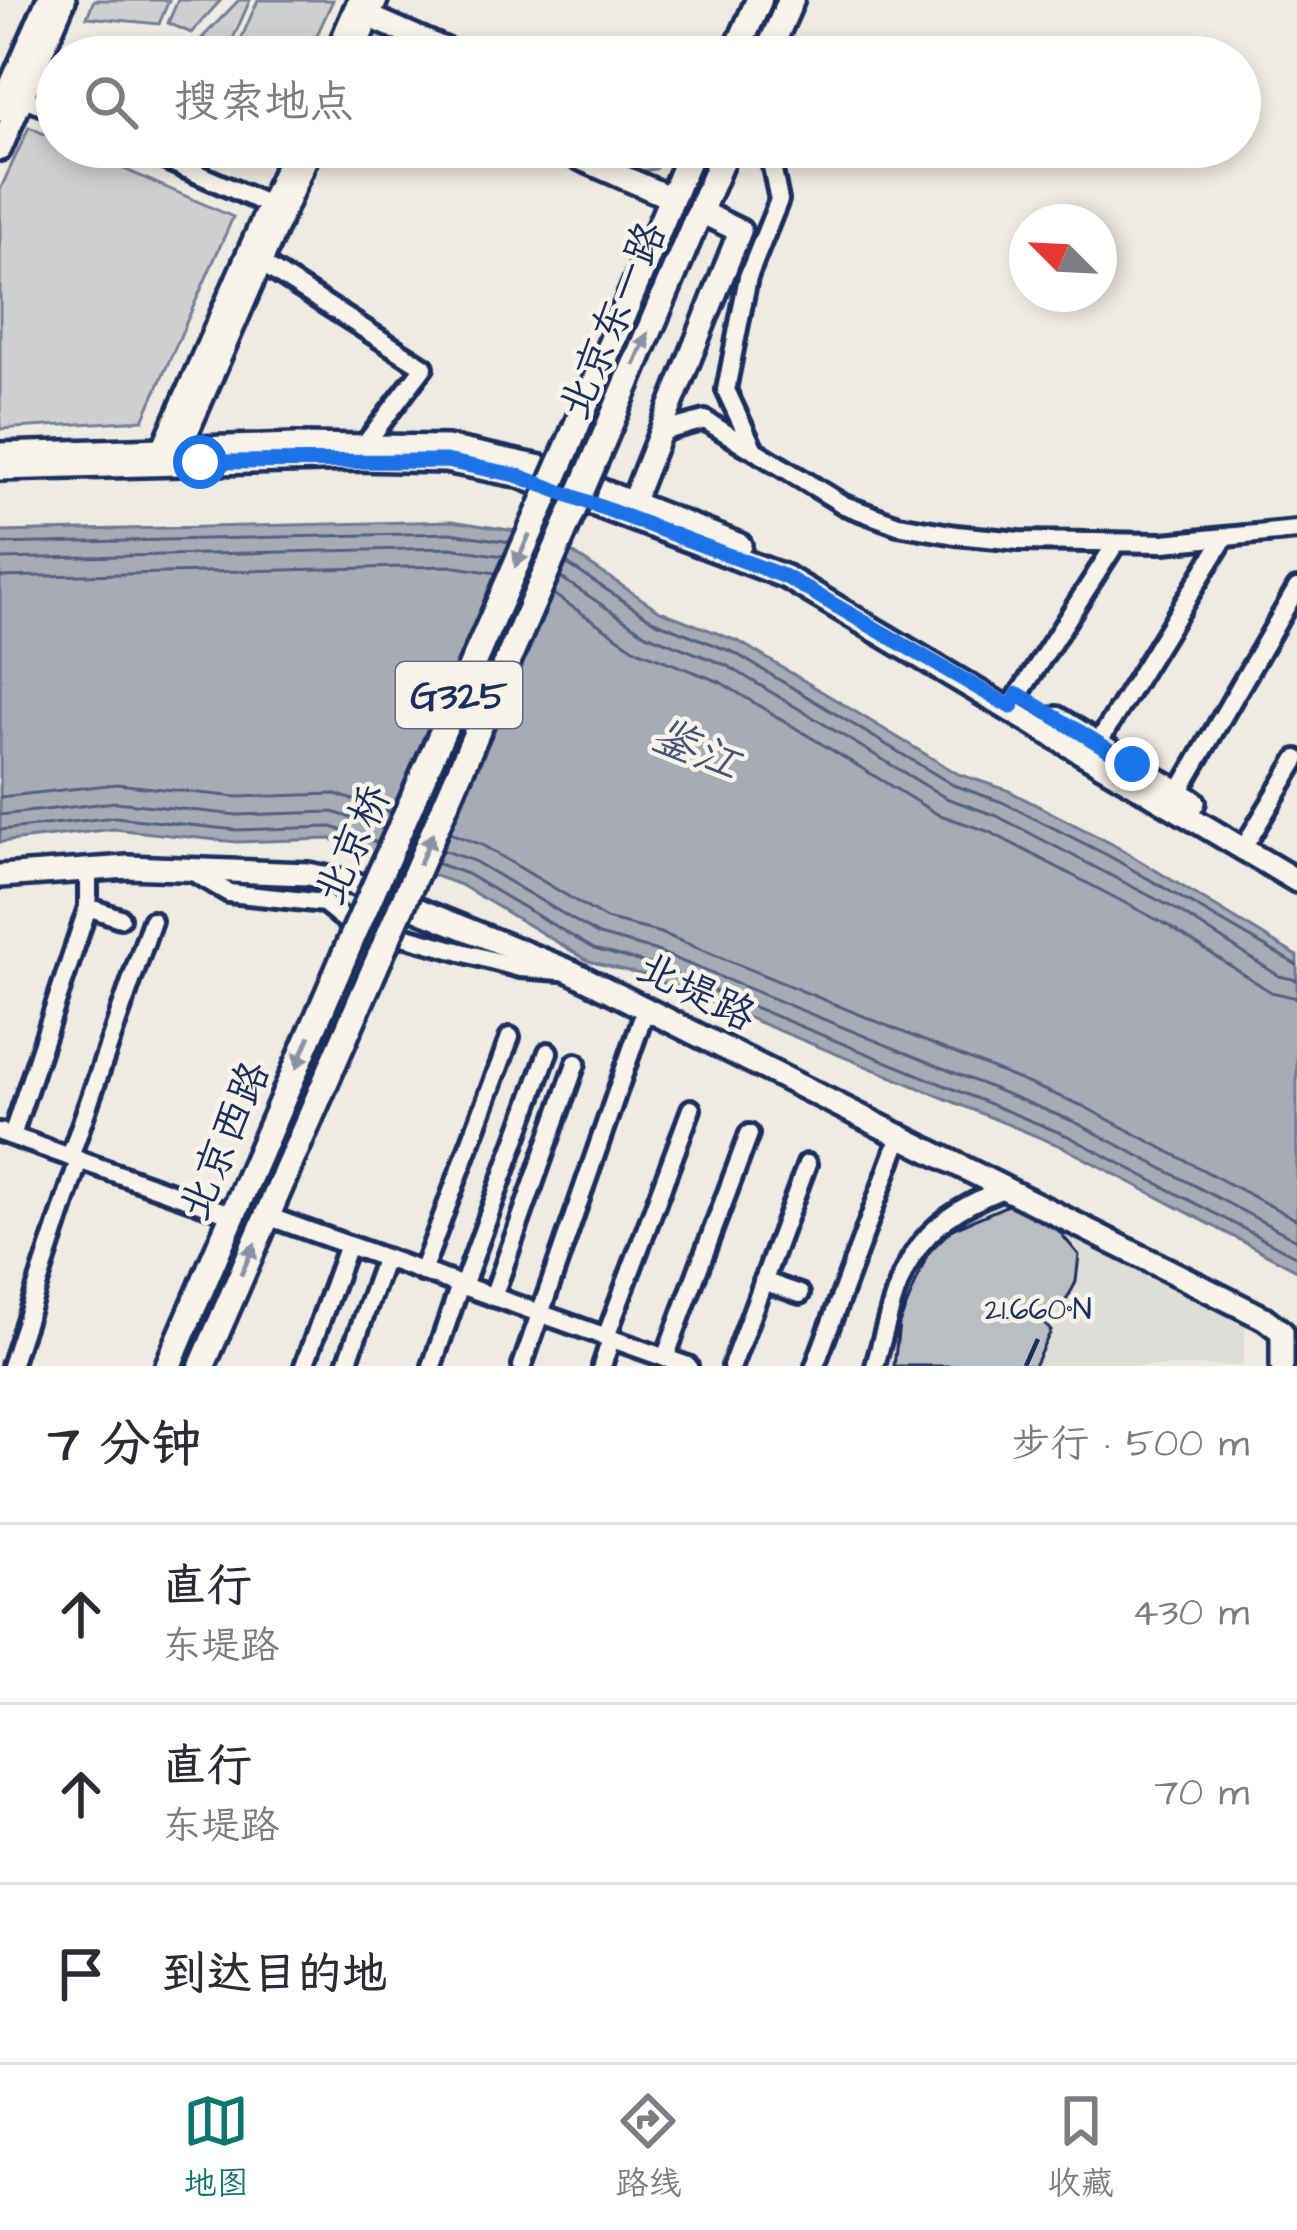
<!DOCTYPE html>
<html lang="zh">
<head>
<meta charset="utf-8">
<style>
	body { margin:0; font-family:"Architects Daughter","LXGW WenKai TC",sans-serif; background:#f2f2f3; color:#2b2b33 }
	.compass { position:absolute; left:1009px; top:204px; width:108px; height:108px; border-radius:50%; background:#fff; box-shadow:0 6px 18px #0003; rotate:294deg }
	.stop { position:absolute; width:36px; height:36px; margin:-27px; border:9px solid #1a73e8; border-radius:50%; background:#fff }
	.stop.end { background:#1a73e8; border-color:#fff; box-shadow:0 3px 12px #0008 }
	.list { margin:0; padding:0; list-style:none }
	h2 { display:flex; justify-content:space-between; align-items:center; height:156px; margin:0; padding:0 48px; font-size:51px }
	h2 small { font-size:39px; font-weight:400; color:#7c7c81 }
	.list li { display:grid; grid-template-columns:78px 1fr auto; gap:36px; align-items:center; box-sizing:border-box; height:180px; padding:0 48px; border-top:3px solid #e1e1e2 }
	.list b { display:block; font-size:45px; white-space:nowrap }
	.list p { margin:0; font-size:39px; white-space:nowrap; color:#7c7c81 }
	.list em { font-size:39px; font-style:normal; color:#7c7c81 }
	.icon { flex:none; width:66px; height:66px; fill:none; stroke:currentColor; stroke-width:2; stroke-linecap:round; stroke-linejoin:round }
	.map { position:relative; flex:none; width:1297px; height:1366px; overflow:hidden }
	.search { position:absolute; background:#fff; box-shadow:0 6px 18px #0003; left:36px; right:36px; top:36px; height:132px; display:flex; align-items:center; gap:30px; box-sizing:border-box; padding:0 42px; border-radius:66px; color:#7c7c81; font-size:45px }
	.sheet { height:696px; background:#fff }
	nav { display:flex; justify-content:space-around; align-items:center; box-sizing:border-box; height:168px; border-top:3px solid #e1e1e2; background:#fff; font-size:33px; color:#7c7c81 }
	nav a { display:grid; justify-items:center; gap:6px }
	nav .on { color:#0f766e }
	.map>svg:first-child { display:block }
</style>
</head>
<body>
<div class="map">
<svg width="1297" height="1366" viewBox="0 0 1297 1366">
	<rect width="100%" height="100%" fill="#eeebe2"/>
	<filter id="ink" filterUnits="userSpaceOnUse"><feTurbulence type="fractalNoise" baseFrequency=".00833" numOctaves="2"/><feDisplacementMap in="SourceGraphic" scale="24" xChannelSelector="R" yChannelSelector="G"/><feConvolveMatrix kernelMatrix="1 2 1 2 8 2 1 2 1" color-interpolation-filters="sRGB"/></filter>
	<g filter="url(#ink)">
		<!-- built -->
		<polygon fill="#deddd8" points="996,1201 1039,1208 1246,1320 1243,1366 884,1366 905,1286 934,1235"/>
		<!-- green -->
		<g fill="#cfcfcf" stroke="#757f96" stroke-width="3">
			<polygon points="94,0 169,0 159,24 87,17"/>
			<polygon points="178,0 221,0 191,33 168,23"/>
			<polygon points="239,0 250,0 228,50 202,38"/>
			<polygon points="258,0 333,0 307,57 235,53"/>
			<polygon points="377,31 437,57 368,53 370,32"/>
			<polygon points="29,127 57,140 57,147 74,147 233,217 143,420 0,429 0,190"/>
			<polygon points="584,147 642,147 658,162 656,169 639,171"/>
		</g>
		<!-- water -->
		<polygon fill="#a6abb5" stroke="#6e7992" stroke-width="3" points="452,521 547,536 660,611 740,642 958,774 1007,790 1114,845 1297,956 1297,1270 1063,1147 644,975 589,961 461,885 331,839 236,842 114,829 0,842 0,532"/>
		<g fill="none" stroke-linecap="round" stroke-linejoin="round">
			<!-- shore -->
			<g stroke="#536181" stroke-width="3">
				<polyline points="0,544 451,533 510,542"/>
				<polyline points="0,559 450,548 503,556"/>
				<polyline points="566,563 654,621 735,653 953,785 1002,802 1109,856 1297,965"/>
				<polyline points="0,577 449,566 496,573"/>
				<polyline points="560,577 646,634 728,666 946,798 997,816 1177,910 1279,976 1297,980"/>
				<polyline points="553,594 637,650 720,682 937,814 990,832 1167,925 1271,992 1297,998"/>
				<polyline points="0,797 117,784 237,797 335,794 391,812"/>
				<polyline points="0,815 116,802 237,815 333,812 384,829"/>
				<polyline points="0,830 115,817 236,830 332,827 378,843"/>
				<polyline points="450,833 482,845 606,919 661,933 1083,1106 1297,1220"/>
				<polyline points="442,850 474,861 599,935 654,950 1075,1122 1297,1240"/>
				<polyline points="436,863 467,874 594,949 649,964 1068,1136 1297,1257"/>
			</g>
		</g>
		<!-- building -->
		<polygon fill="#babdc2" stroke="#1b2f5e" stroke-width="3" points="1008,1205 1042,1211 1079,1255 1076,1282 1067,1299 1039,1318 1051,1331 1034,1366 894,1366 899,1324 928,1253 952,1229"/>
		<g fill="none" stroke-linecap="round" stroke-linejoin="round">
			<!-- minor casing -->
			<g stroke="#1b2f5e" stroke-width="26">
				<g id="minor">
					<polyline points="15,94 57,112"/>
					<polyline points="136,147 278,209"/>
					<polyline points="768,147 779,200 748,277 726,390 754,450 844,505 898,525 956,535 1019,541 1164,543 1297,530"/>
					<polyline points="261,263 424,367 365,444"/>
					<polyline points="661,432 705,420 748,447"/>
					<polyline points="1011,707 1116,543"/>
					<polyline points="1093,751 1225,537"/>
					<polyline points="1179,792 1297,588"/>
					<polyline points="1250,837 1297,759"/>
					<polyline points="88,868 88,907 120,918"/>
					<polyline points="193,872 229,893 324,903 356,929"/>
					<polyline points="386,942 403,936 520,968 560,971"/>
					<polyline points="0,1132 233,1215"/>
					<polyline points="12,1136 88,907"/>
					<polyline points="70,1157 152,921"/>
					<polyline points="267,1216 688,1366"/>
					<polyline points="422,1272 510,1037"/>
					<polyline points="763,1281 800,1294"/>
					<polyline points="463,1286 548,1052"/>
					<polyline points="493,1297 576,1063"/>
					<polyline points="606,1337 691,1109"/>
					<polyline points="665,1358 749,1134"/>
					<polyline points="11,1366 79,1160"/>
					<polyline points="304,1366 348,1245"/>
					<polyline points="346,1366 385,1258"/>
					<polyline points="432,1366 460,1285"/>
					<polyline points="522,1366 646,1008"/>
					<polyline points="602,1366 611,1339"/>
					<polyline points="732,1366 807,1164"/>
					<polyline points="815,1366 901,1134"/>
					<path d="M875 1366C900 1273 906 1227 1003 1189"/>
				</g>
			</g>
			<!-- major casing -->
			<g stroke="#1b2f5e" stroke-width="30">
				<g id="major">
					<polyline points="355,10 462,57"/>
					<polyline points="335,57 359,1"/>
					<polyline points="351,57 376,0"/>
					<polyline points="0,110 48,0"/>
					<polyline points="554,147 671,198"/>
					<polyline points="0,149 64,0"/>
					<polyline points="0,454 296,445 447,447 541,467 740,545"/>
					<polyline points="176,457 311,147"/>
					<polyline points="158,460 295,147"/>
					<polyline points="0,469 355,459 445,461 516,475 786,577 1297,881"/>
					<polyline points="629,511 740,231 699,211"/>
					<polyline points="1057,718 1194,802"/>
					<polyline points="0,876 128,867 308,874 353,883 572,972 1264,1318 1282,1332 1282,1366"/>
				</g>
			</g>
			<!-- highway casing -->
			<g stroke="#1b2f5e" stroke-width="33">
				<g id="highway">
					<polyline points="734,57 759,0"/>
					<polyline points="766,57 791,0"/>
					<polyline points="569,444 693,147"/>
					<polyline points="596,457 727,147"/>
					<polyline points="168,1366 349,945"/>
					<polyline points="202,1366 380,956"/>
				</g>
			</g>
			<!-- minor -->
			<use href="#minor" stroke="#f7f3e8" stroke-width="16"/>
			<!-- major -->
			<use href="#major" stroke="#f7f3e8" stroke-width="21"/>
			<!-- highway -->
			<use href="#highway" stroke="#f7f3e8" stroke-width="24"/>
			<!-- highway-bridge casing -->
			<g stroke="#1b2f5e" stroke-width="33" stroke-linecap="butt">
				<g id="highway-bridge">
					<polyline points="349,945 569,444"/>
					<polyline points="380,956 596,457"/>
				</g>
			</g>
			<!-- highway-bridge -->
			<use href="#highway-bridge" stroke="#f7f3e8" stroke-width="24"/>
		</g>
		<!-- one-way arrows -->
		<defs><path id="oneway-solid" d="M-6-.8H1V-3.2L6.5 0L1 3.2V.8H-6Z" transform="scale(3)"/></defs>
		<g fill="#8991a3">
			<use href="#oneway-solid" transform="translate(641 349) rotate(-67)"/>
			<use href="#oneway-solid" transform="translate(522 551) rotate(114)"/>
			<use href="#oneway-solid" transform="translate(426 849) rotate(-67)"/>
			<use href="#oneway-solid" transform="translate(303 1052) rotate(113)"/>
			<use href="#oneway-solid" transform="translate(248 1259) rotate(-66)"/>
		</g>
	</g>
	<g fill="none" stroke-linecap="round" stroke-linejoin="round" filter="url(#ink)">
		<!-- route -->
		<polyline stroke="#1a73e8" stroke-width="15" points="200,462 446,461 516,475 786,577 1011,707 1018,694 1132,764"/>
	</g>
	<!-- ticks -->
	<path fill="none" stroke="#1b2f5e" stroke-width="4.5" d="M1026 1366 1038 1339"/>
	<g text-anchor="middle" stroke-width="9" stroke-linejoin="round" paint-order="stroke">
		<!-- shield labels -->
		<rect fill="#f7f3e8" stroke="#5d6a87" stroke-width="3" x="396" y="662" width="126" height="66" rx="9"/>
		<g font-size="39" font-weight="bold" fill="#1b2f5e">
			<text x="459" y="709">G325</text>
		</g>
		<!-- street labels -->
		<g font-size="42" fill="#1b2f5e" stroke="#f7f3e8">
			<text transform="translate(611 320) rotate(-67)" y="15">北京东一路</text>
			<text transform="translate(351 844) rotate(-66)" y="15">北京桥</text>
			<text transform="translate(697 990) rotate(26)" y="15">北堤路</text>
			<text transform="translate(223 1140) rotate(-67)" y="15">北京西路</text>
		</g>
		<!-- water labels -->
		<g font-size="45" font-style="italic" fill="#455478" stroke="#f7f3e8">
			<text transform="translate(697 748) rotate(23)" y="16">鉴江</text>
		</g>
	</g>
	<g font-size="30" text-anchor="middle" fill="#1b2f5e" stroke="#f7f3e8" stroke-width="9" stroke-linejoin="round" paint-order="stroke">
		<text x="1038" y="1319">21.660°N</text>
	</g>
</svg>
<svg class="compass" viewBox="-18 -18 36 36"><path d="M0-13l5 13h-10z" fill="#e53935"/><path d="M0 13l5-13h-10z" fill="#7c7c81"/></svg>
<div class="stop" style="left:200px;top:462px"></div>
<div class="stop end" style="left:1132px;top:764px"></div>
<div class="search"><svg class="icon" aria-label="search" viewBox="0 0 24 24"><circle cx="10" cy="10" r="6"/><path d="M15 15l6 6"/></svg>搜索地点</div>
</div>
<section class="sheet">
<h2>7 分钟<small>步行 · 500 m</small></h2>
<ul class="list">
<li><svg class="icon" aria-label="ahead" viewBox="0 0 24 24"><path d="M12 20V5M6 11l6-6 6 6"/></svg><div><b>直行</b><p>东堤路</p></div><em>430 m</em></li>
<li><svg class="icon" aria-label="ahead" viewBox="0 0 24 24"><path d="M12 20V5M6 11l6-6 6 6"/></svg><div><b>直行</b><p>东堤路</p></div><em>70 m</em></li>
<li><svg class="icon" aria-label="arrive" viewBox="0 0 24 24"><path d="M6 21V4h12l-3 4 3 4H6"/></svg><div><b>到达目的地</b></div></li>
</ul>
</section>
<nav>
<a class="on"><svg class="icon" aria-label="map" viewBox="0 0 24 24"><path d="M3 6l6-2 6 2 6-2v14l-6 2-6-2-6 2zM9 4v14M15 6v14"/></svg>地图</a>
<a><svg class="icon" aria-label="directions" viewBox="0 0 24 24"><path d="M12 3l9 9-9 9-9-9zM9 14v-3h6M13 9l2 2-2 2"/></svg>路线</a>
<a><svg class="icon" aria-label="saved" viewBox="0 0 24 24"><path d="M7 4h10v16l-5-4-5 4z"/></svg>收藏</a>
</nav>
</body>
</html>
